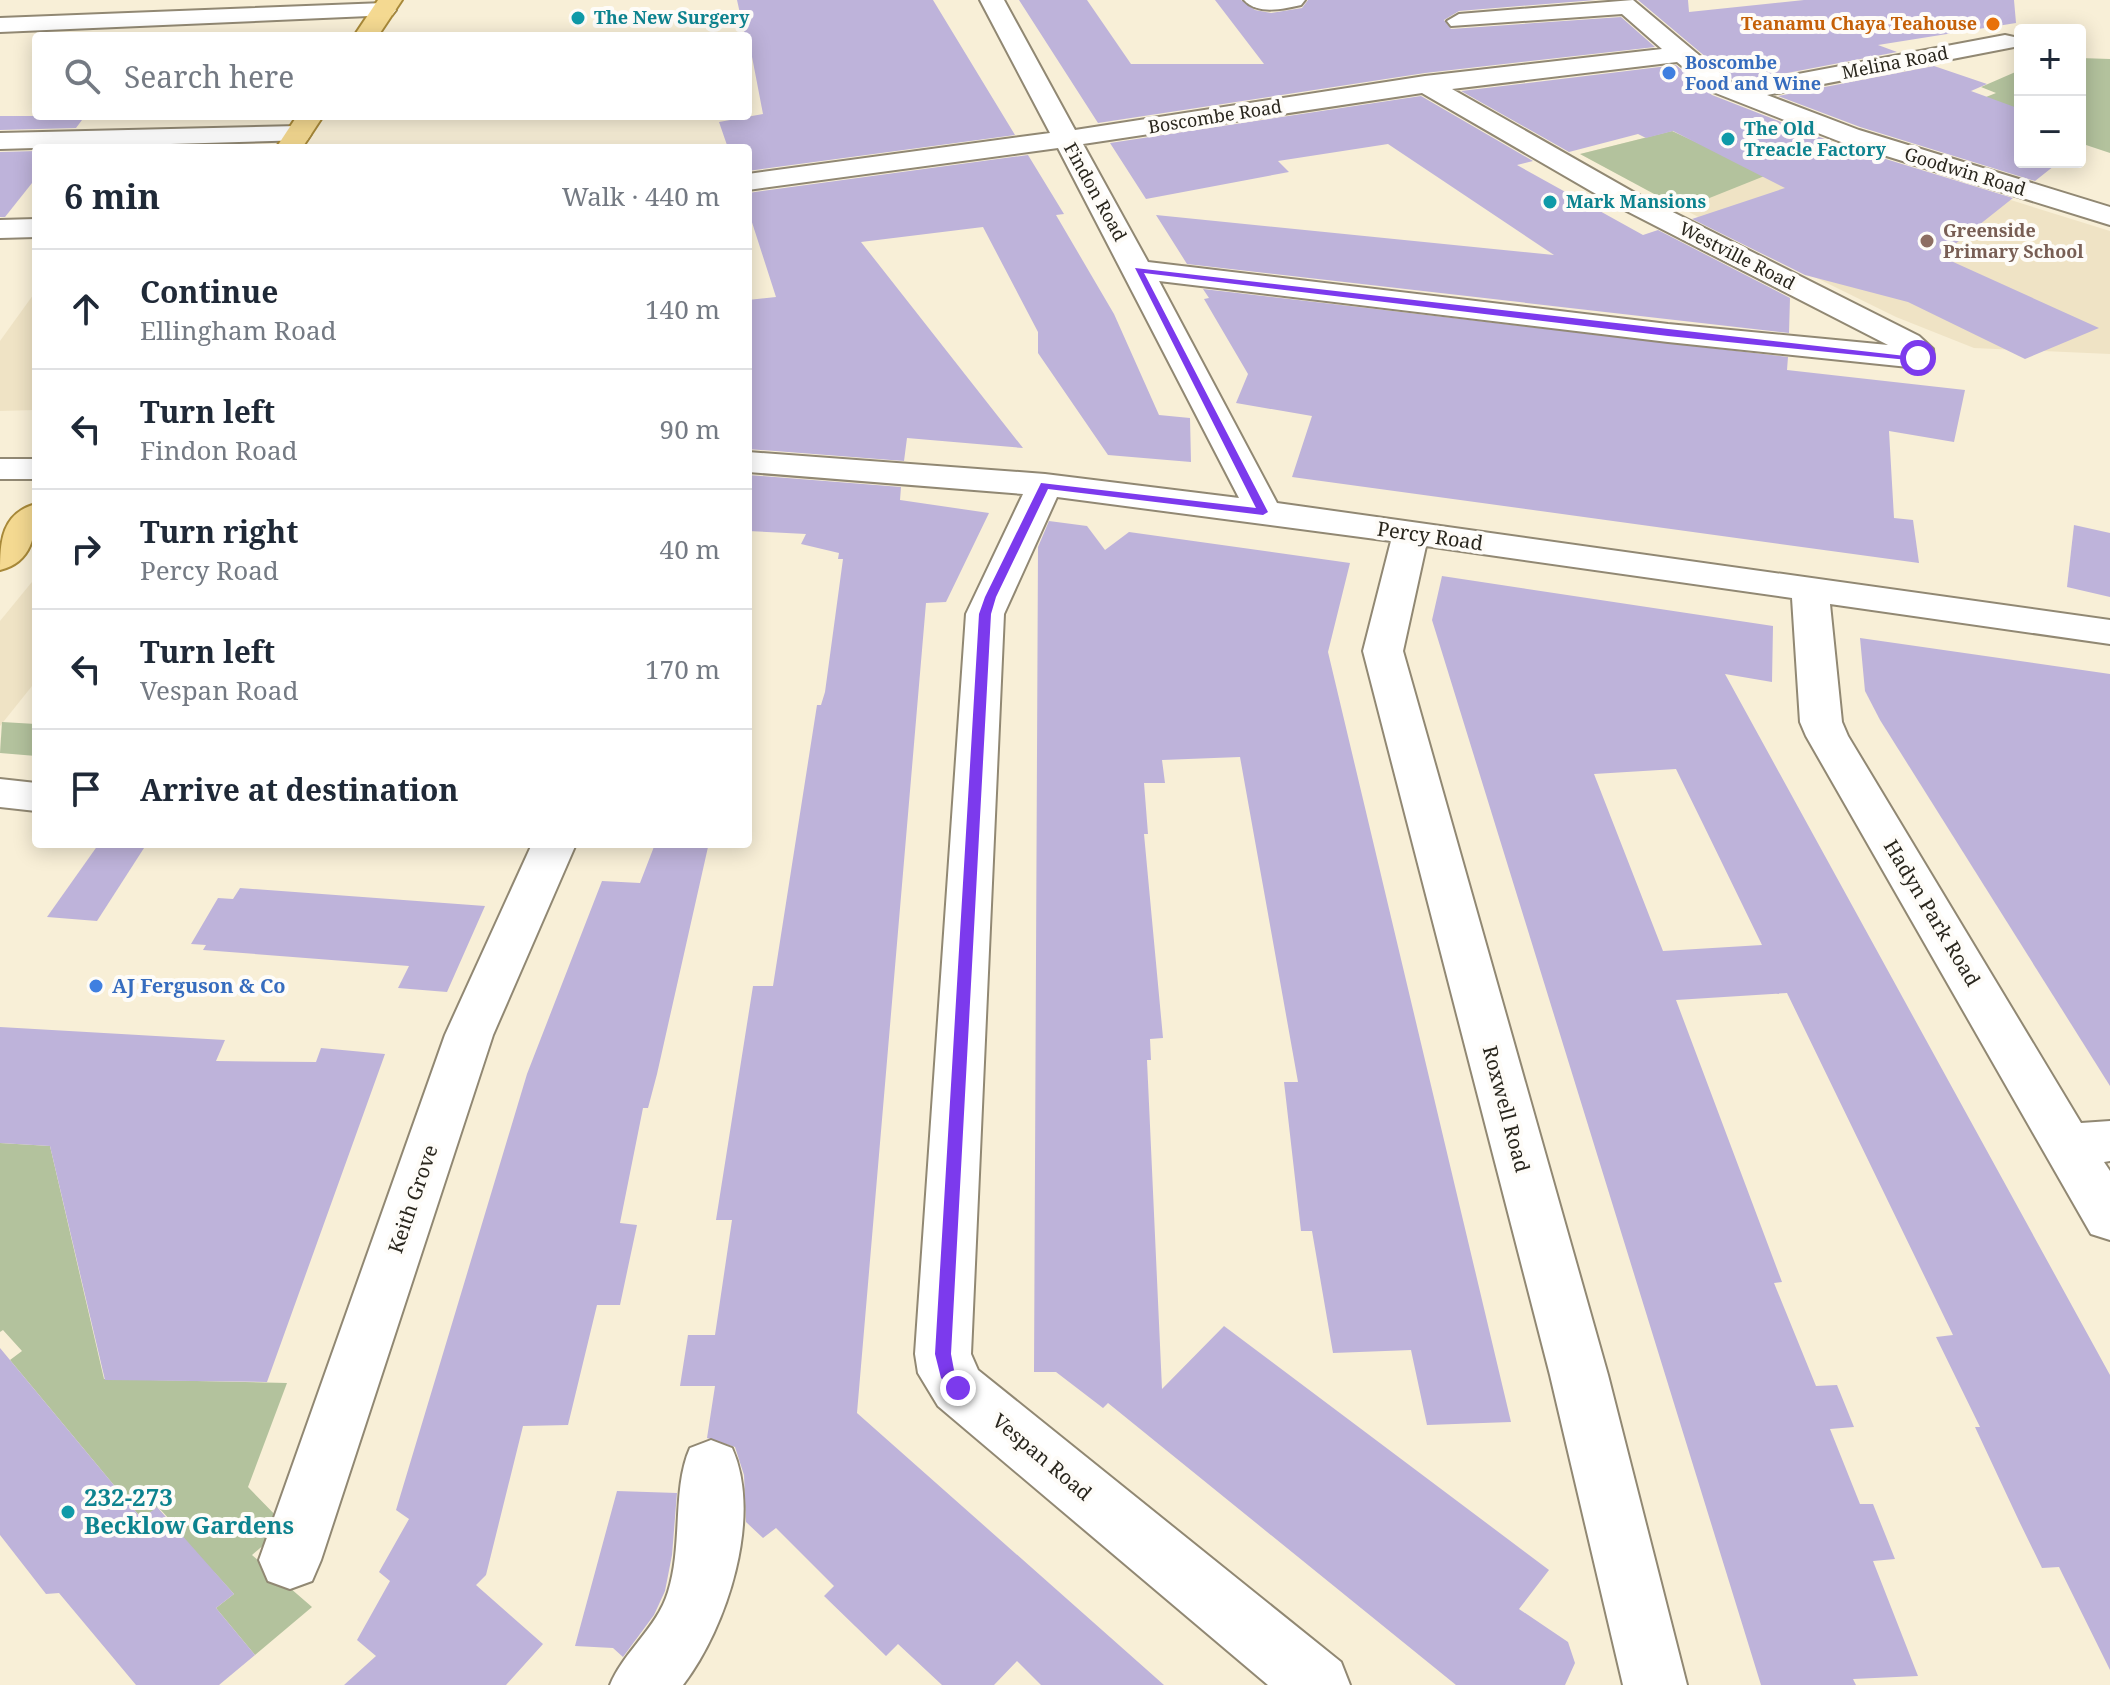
<!DOCTYPE html>
<html lang="en">
<head>
<meta charset="utf-8">
<style>
	body { margin:0; font-family:"Noto Serif",serif; background:#f2f2f3; color:#1f2937 }
	.controls { position:absolute; right:24px; top:24px; display:grid; overflow:hidden; border-radius:8px; box-shadow:0 4px 20px #0003 }
	.controls button { width:72px; height:72px; display:grid; place-items:center; padding:0; border:0; border-bottom:2px solid #e0e1e3; background:#fff; color:#1f2937; font:40px sans-serif }
	.stop { position:absolute; width:24px; height:24px; margin:-18px; border:6px solid #7c3aed; border-radius:50%; background:#fff }
	.stop.end { background:#7c3aed; border-color:#fff; box-shadow:0 2px 8px #0008 }
	.list { margin:0; padding:0; list-style:none }
	h2 { display:flex; justify-content:space-between; align-items:center; height:104px; margin:0; padding:0 32px; font-size:34px }
	h2 small { font-size:26px; font-weight:400; color:#747a83 }
	.list li { display:grid; grid-template-columns:52px 1fr auto; gap:24px; align-items:center; box-sizing:border-box; height:120px; padding:0 32px; border-top:2px solid #e0e1e3 }
	.list b { display:block; font-size:30px; white-space:nowrap }
	.list p { margin:0; font-size:26px; white-space:nowrap; color:#747a83 }
	.list em { font-size:26px; font-style:normal; color:#747a83 }
	.icon { flex:none; width:44px; height:44px; fill:none; stroke:currentColor; stroke-width:2; stroke-linecap:round; stroke-linejoin:round }
	.map { position:relative; flex:none; width:2110px; height:1685px; overflow:hidden }
	.search { position:absolute; background:#fff; box-shadow:0 4px 20px #0003; left:32px; top:32px; width:720px; height:88px; display:flex; align-items:center; gap:20px; box-sizing:border-box; padding:0 28px; border-radius:8px; color:#747a83; font-size:30px }
	.panel { position:absolute; background:#fff; box-shadow:0 4px 20px #0003; left:32px; top:144px; width:720px; height:704px; border-radius:8px }
	.map>svg:first-child { display:block }
</style>
</head>
<body>
<div class="map">
<svg width="2110" height="1685" viewBox="0 0 2110 1685">
	<rect width="100%" height="100%" fill="#f8efd7"/>
	<!-- built -->
	<g fill="#efe3c5">
		<polygon points="1672,131 1762,173 1863,154 2110,231 2110,354 1974,348 1896,317 1764,252 1580,154"/>
		<polygon points="36,291 36,410 0,411 0,341"/>
		<polygon points="36,577 36,681 0,726 0,621"/>
	</g>
	<!-- green -->
	<g fill="#b3c29d">
		<polygon points="2080,58 2110,59 2110,153 2080,143"/>
		<polygon points="2020,70 2020,123 1966,105 1996,93 1981,87"/>
		<polygon points="1672,131 1767,175 1682,209 1580,154"/>
		<polygon points="2,722 36,724 36,756 0,753"/>
		<polygon points="0,1143 50,1146 104,1379 287,1383 248,1487 286,1526 252,1555 312,1607 255,1655 216,1608 234,1594 215,1573 156,1535 172,1522 158,1507 142,1519 10,1360 22,1351 3,1330 0,1332"/>
	</g>
	<!-- building -->
	<g fill="#beb3da" fill-rule="evenodd">
		<polygon points="737,0 933,0 1015,135 748,171 748,148 728,148 719,122 763,114 748,36 745,36"/>
		<polygon points="1019,0 1087,0 1131,64 1264,64 1215,0 1241,0 1255,10 1271,13 1302,8 1308,0 1596,0 1459,11 1444,20 1451,29 1621,17 1655,47 1425,73 1098,123"/>
		<polygon points="1638,0 1688,0 1689,12 1804,0 2014,0 2016,23 1878,45 1897,52 1740,82 1732,79"/>
		<polygon points="1676,65 1712,95 1840,145 2013,198 1940,256 2099,328 2025,359 1908,302 1805,275 1692,219 1785,188 1673,131 1646,138 1638,134 1569,152 1461,91"/>
		<polygon points="1934,66 1987,84 1971,91 2020,109 2020,162 2059,162 2035,181 1860,127 1778,96"/>
		<polygon points="1421,96 1533,161 1517,165 1643,235 1658,230 1790,298 1789,333 1187,264 1156,215 1554,255 1388,144 1278,161 1289,172 1146,199 1110,143"/>
		<polygon points="0,116 85,116 76,128 0,130"/>
		<polygon points="36,151 36,178 5,217 0,217 0,152"/>
		<polygon points="1028,155 1064,214 1056,215 1114,314 1159,415 1190,418 1191,462 1108,455 1038,353 1038,332 983,227 861,242 1023,448 907,438 904,461 748,449 748,300 776,297 748,210 748,193"/>
		<polygon points="1203,289 1788,357 1787,370 1965,390 1954,442 1889,431 1894,518 1913,520 1919,563 1292,477 1312,416 1236,403 1248,374 1204,299 1209,298"/>
		<polygon points="748,475 901,487 900,500 989,513 946,602 926,603 857,1413 1164,1685 1041,1685 1017,1661 994,1685 942,1685 898,1644 886,1656 824,1596 834,1586 776,1528 763,1538 746,1522 744,1475 735,1447 707,1438 715,1386 680,1386 688,1335 715,1335 732,1220 716,1220 753,986 773,986 817,705 821,705 825,692 843,559 838,559 839,553 801,544 806,534 748,531"/>
		<polygon points="1049,521 1087,526 1105,550 1129,532 1350,563 1328,652 1511,1422 1427,1425 1411,1350 1333,1353 1312,1231 1301,1231 1284,1082 1298,1082 1240,757 1162,760 1165,783 1144,783 1148,834 1144,834 1163,1038 1150,1039 1151,1060 1147,1060 1162,1389 1224,1326 1549,1570 1519,1609 1568,1642 1575,1663 1565,1685 1456,1685 1108,1403 1103,1408 1056,1372 1034,1372 1038,547"/>
		<polygon points="2074,525 2110,533 2110,597 2067,587"/>
		<path d="M1442 576 1773 626 1772 682 1725 674 2110 1375V1670L2059 1567 2042 1568 2019 1521 1975 1427H1980L1936 1337 1953 1335 1787 993 1676 1000 1782 1282 1774 1283 1816 1386 1837 1385 1854 1427 1830 1429 1860 1504H1873L1895 1559 1873 1561 1918 1676 1853 1679 1856 1685H1761L1432 620ZM1676 769 1704 826 1762 945 1663 951 1594 774Z"/>
		<polygon points="1860,638 2110,674 2110,1086 1880,720 1865,691"/>
		<polygon points="655,844 708,847 657,1074 648,1108 643,1108 620,1223 637,1225 620,1305 597,1305 568,1425 523,1426 486,1575 476,1585 543,1644 506,1685 344,1685 376,1656 357,1640 390,1581 379,1572 409,1519 396,1510 527,1074 602,881 640,883"/>
		<polygon points="98,845 144,848 97,921 47,917"/>
		<polygon points="240,888 485,906 447,992 398,988 409,966 203,950 206,945 191,944 218,898 233,899"/>
		<polygon points="0,1027 225,1040 216,1061 316,1062 321,1048 385,1054 267,1382 105,1380 50,1146 0,1143"/>
		<polygon points="0,1348 142,1519 157,1507 234,1594 216,1608 255,1655 219,1685 136,1685 59,1593 46,1594 0,1535"/>
		<polygon points="617,1491 677,1493 672,1555 665,1591 654,1615 623,1657 613,1648 575,1646"/>
	</g>
	<g fill="none" stroke-linecap="round" stroke-linejoin="round">
		<!-- minor casing -->
		<g stroke="#918873" stroke-width="4">
			<g id="minor">
				<path d="M980 0H1004L1075 130 1425 76 1662 49 1622 14 1451 26 1447 21 1459 14 1633 0 1731 82 1740 85 2005 35 2014 37 2017 42 2014 47 1767 95 1859 130 2110 207V225L1841 142 1713 92 1677 62 1452 89 1635 193 1919 336 1933 349 1934 358 1929 365 1918 368 1668 342 1159 281 1277 503 2110 620V644L1830 604 1842 722 1848 736 2081 1123 2110 1121V1161L2104 1162 2110 1171V1240L2091 1234 1806 736 1800 722 1792 598 1426 546 1403 651 1608 1375 1687 1685H1623L1550 1375 1363 651 1391 541 1057 497 1004 614 971 1354 978 1370 1341 1662 1350 1685H1268L938 1406 918 1373 915 1354 966 614 1023 494 748 472V452L1045 474 1239 498 1058 148 748 190V174L1050 133ZM1422 93 1615 205 1888 345 1668 324 1148 262 1083 144Z"/>
				<path d="M1244 0H1305L1301 5C1284 9 1257 15 1244 0Z"/>
				<polygon points="384,3 396,10 392,15 0,32 0,18"/>
				<polygon points="298,126 307,128 311,134 307,140 0,149 0,133"/>
				<polygon points="36,219 36,237 0,238 0,220"/>
				<rect x="0" y="459" width="36" height="20"/>
				<polygon points="0,779 36,783 36,811 0,807"/>
				<polygon points="532,844 576,844 493,1035 321,1560 312,1581 290,1589 268,1581 259,1560 445,1035"/>
				<path d="M711 1440 732 1448C763 1516 727 1628 683 1685H610C624 1651 657 1628 668 1592 683 1545 672 1488 690 1448Z"/>
			</g>
		</g>
		<!-- major casing -->
		<g stroke="#a88939" stroke-width="4">
			<g id="major">
				<polygon points="378,0 402,0 378,36 354,36"/>
				<polygon points="297,116 323,116 302,148 276,148"/>
				<path d="M36 504C36 533 33 562 0 570 0 541 2 513 36 504Z"/>
			</g>
		</g>
		<!-- minor -->
		<use href="#minor" fill="#fff" fill-rule="evenodd"/>
		<!-- major -->
		<use href="#major" fill="#f4d991" fill-rule="evenodd"/>
	</g>
	<!-- route -->
	<polygon fill="#7c3aed" points="1135,268 1923,358 1918,361 1668,336 1144,273 1268,512 1263,515 1048,489 996,597 991,614 951,1354 954,1370 967,1388 958,1396 941,1378 935,1354 979,614 985,597 1041,483 1256,508"/>
	<!-- markers -->
	<g fill="#0f9aa8" stroke="#fefcf8" stroke-width="3">
		<circle cx="578" cy="18" r="8"/>
		<circle cx="1728" cy="139" r="8"/>
		<circle cx="1550" cy="202" r="8"/>
		<circle cx="68" cy="1512" r="8"/>
	</g>
	<circle fill="#e8710a" stroke="#fefcf8" stroke-width="3" cx="1993" cy="24" r="8"/>
	<g fill="#3f7fe0" stroke="#fefcf8" stroke-width="3">
		<circle cx="1669" cy="73" r="8"/>
		<circle cx="96" cy="986" r="8"/>
	</g>
	<circle fill="#8d6e63" stroke="#fefcf8" stroke-width="3" cx="1927" cy="241" r="8"/>
	<g text-anchor="middle" stroke-width="8" stroke-linejoin="round" paint-order="stroke">
		<!-- far-culture labels -->
		<g font-size="18" font-weight="bold" fill="#0d838f" stroke="#fefcf8" text-anchor="start">
			<text x="594" y="24">The New Surgery</text>
			<text x="1744" y="135">The Old<tspan x="1744" dy="21">Treacle Factory</tspan></text>
			<text x="1566" y="208">Mark Mansions</text>
		</g>
		<!-- far-food labels -->
		<g font-size="18" font-weight="bold" fill="#c56008" stroke="#fefcf8" text-anchor="end">
			<text x="1977" y="30">Teanamu Chaya Teahouse</text>
		</g>
		<!-- far-shop labels -->
		<g font-size="18" font-weight="bold" fill="#366cbe" stroke="#fefcf8" text-anchor="start">
			<text x="1685" y="69">Boscombe<tspan x="1685" dy="21">Food and Wine</tspan></text>
		</g>
		<!-- far-street labels -->
		<g font-size="18" fill="#29261d" stroke="#fefcf8">
			<text transform="translate(1895 63) rotate(-11)" y="6">Melina Road</text>
			<text transform="translate(1215 117) rotate(-9)" y="6">Boscombe Road</text>
			<text transform="translate(1965 172) rotate(17)" y="6">Goodwin Road</text>
			<text transform="translate(1095 192) rotate(61)" y="6">Findon Road</text>
			<text transform="translate(1737 256) rotate(27)" y="6">Westville Road</text>
		</g>
		<!-- far-education labels -->
		<g font-size="18" font-weight="bold" fill="#785e54" stroke="#fefcf8" text-anchor="start">
			<text x="1943" y="237">Greenside<tspan x="1943" dy="21">Primary School</tspan></text>
		</g>
		<!-- street labels -->
		<g font-size="20" fill="#29261d" stroke="#fefcf8">
			<text transform="translate(1430 536) rotate(8)" y="7">Percy Road</text>
			<text transform="translate(1932 913) rotate(59)" y="7">Hadyn Park Road</text>
			<text transform="translate(1506 1109) rotate(75)" y="7">Roxwell Road</text>
			<text transform="translate(413 1199) rotate(-71)" y="7">Keith Grove</text>
			<text transform="translate(1042 1457) rotate(40)" y="7">Vespan Road</text>
		</g>
		<!-- shop labels -->
		<g font-size="20" font-weight="bold" fill="#366cbe" stroke="#fefcf8" text-anchor="start">
			<text x="112" y="993">AJ Ferguson &amp; Co</text>
		</g>
		<!-- near-culture labels -->
		<g font-size="24" font-weight="bold" fill="#0d838f" stroke="#fefcf8" text-anchor="start">
			<text x="84" y="1506">232-273<tspan x="84" dy="28">Becklow Gardens</tspan></text>
		</g>
	</g>
</svg>
<div class="controls">
<button>+</button>
<button>−</button>
</div>
<div class="stop" style="left:1918px;top:358px"></div>
<div class="stop end" style="left:958px;top:1388px"></div>
<div class="search"><svg class="icon" aria-label="search" viewBox="0 0 24 24"><circle cx="10" cy="10" r="6"/><path d="M15 15l6 6"/></svg>Search here</div>
<section class="panel">
<h2>6 min<small>Walk · 440 m</small></h2>
<ul class="list">
<li><svg class="icon" aria-label="ahead" viewBox="0 0 24 24"><path d="M12 20V5M6 11l6-6 6 6"/></svg><div><b>Continue</b><p>Ellingham Road</p></div><em>140 m</em></li>
<li><svg class="icon" aria-label="left" viewBox="0 0 24 24"><path d="M17 20v-9H6M10 6l-5 5 5 5"/></svg><div><b>Turn left</b><p>Findon Road</p></div><em>90 m</em></li>
<li><svg class="icon" aria-label="right" viewBox="0 0 24 24"><path d="M7 20v-9h11M14 6l5 5-5 5"/></svg><div><b>Turn right</b><p>Percy Road</p></div><em>40 m</em></li>
<li><svg class="icon" aria-label="left" viewBox="0 0 24 24"><path d="M17 20v-9H6M10 6l-5 5 5 5"/></svg><div><b>Turn left</b><p>Vespan Road</p></div><em>170 m</em></li>
<li><svg class="icon" aria-label="arrive" viewBox="0 0 24 24"><path d="M6 21V4h12l-3 4 3 4H6"/></svg><div><b>Arrive at destination</b></div></li>
</ul>
</section>
</div>
</body>
</html>
